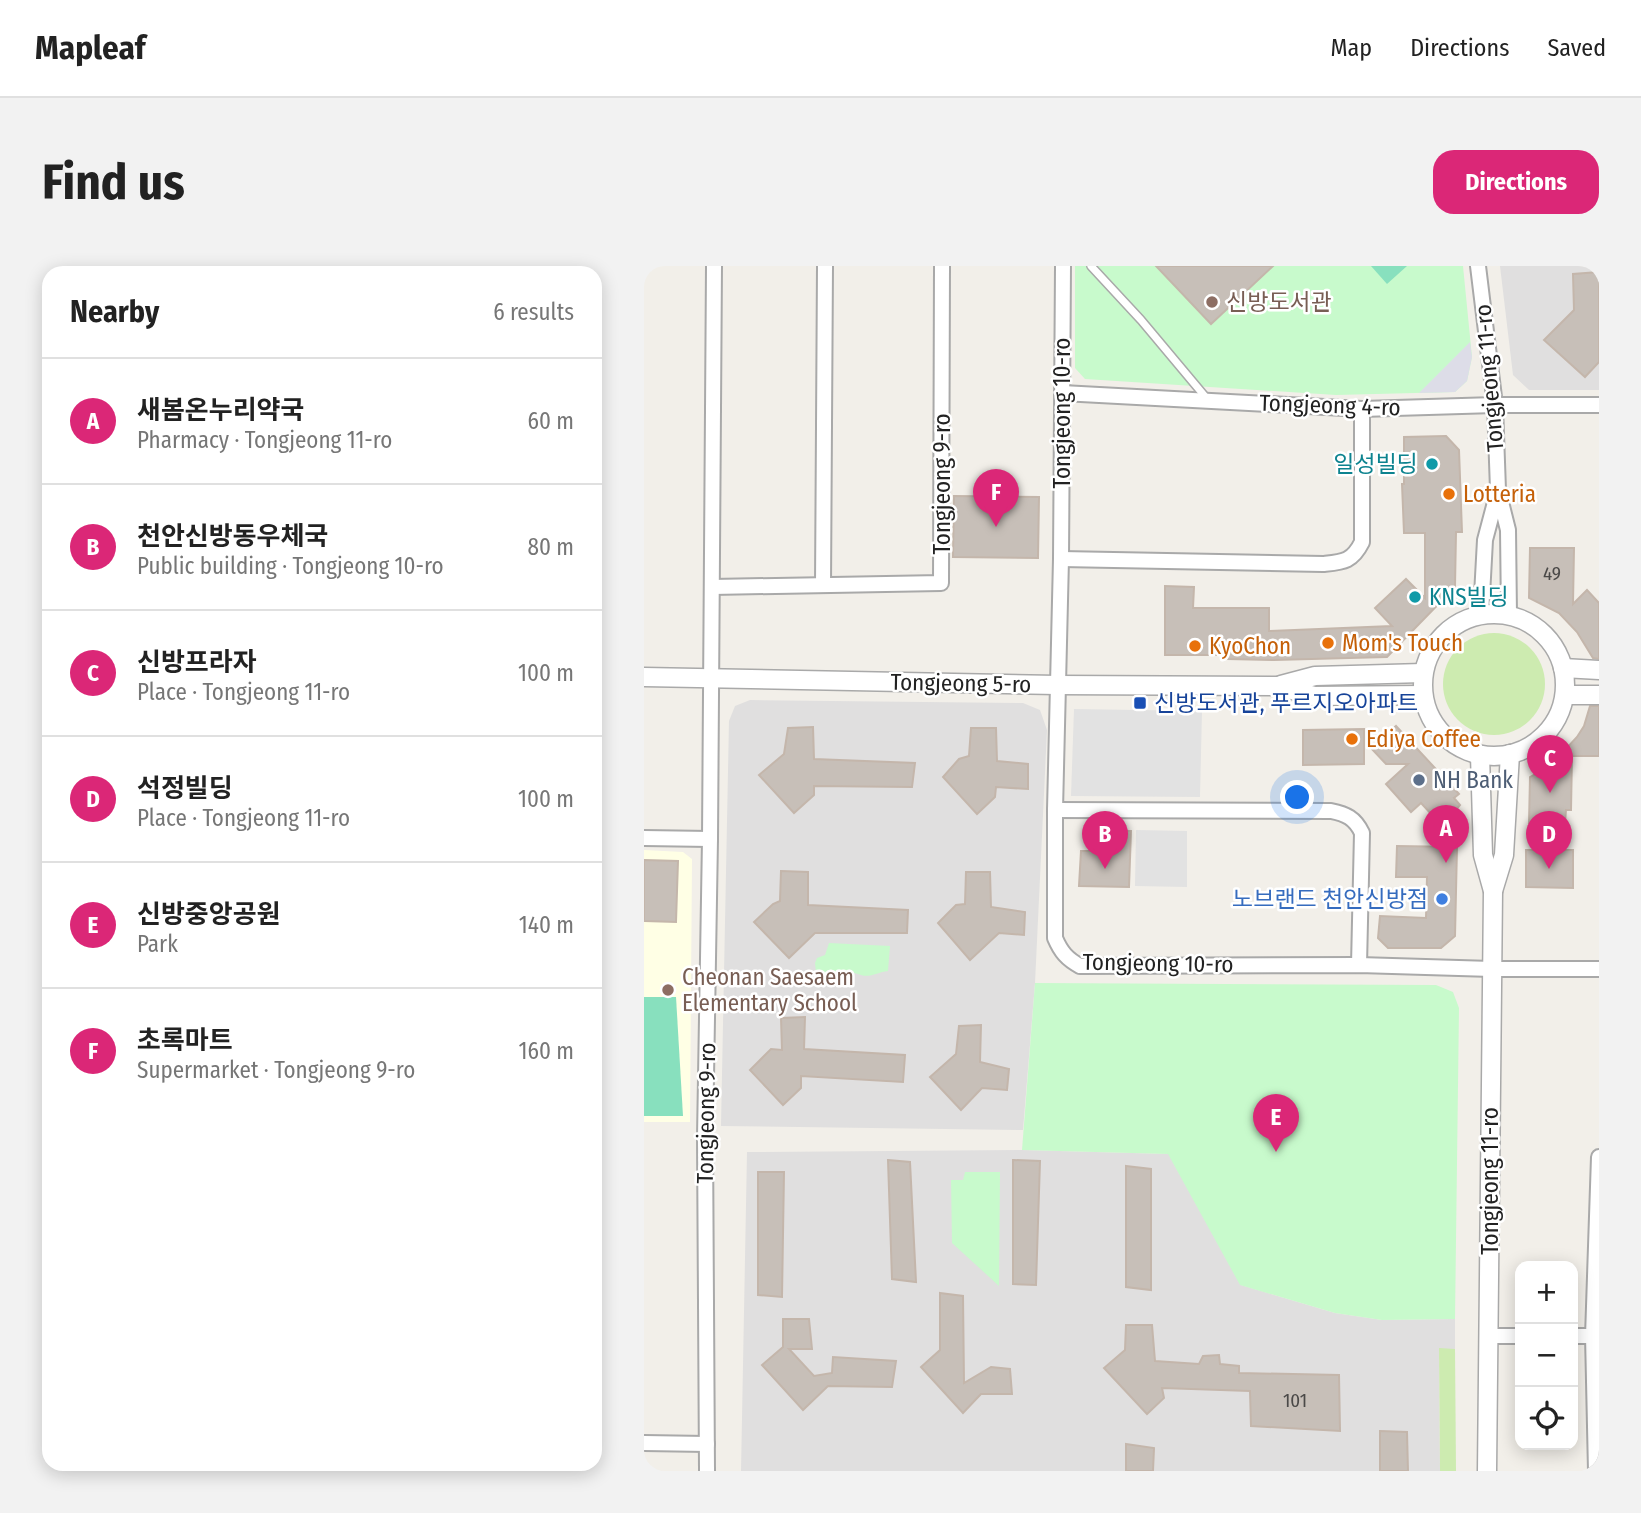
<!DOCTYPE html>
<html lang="en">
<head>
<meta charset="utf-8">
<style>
	body { margin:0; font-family:"Fira Sans Condensed","Noto Sans KR",sans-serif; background:#f2f2f2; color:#222 }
	.controls { position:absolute; right:21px; bottom:21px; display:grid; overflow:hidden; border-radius:14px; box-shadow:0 4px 18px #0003 }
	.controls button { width:63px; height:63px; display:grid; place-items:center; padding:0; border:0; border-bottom:2px solid #e0e0e0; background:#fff; color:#222; font:35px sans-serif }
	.you { position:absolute; left:654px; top:532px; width:24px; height:24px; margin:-18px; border:5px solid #fff; border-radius:50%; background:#1a73e8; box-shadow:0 0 0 10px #1a73e833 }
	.badge { display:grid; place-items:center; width:46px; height:46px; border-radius:50%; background:#db2777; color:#fff; font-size:23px; font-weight:700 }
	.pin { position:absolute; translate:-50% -58px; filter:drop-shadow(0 2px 4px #0008) }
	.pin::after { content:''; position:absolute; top:37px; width:24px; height:21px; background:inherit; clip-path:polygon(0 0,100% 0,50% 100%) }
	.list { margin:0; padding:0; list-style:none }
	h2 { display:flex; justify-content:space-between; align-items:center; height:91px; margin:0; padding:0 28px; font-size:30px }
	h2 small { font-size:23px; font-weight:400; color:#767676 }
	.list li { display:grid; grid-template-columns:46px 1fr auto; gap:21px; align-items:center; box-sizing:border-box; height:126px; padding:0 28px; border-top:2px solid #e0e0e0 }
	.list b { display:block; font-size:26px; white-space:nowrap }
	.list p { margin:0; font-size:23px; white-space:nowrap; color:#767676 }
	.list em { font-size:23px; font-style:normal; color:#767676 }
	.icon { flex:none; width:38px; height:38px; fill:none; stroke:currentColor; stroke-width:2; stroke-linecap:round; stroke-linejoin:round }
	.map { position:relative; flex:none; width:955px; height:1205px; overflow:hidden; border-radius:21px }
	header { display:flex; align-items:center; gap:42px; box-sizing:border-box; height:98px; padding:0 35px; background:#fff; border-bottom:2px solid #e0e0e0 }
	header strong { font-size:33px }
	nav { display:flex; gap:38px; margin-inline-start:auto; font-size:24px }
	.intro { display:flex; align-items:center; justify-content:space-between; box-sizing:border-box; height:168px; padding:0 42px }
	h1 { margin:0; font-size:49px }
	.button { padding:18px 32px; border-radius:21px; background:#db2777; color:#fff; font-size:24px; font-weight:700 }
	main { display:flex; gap:42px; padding:0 42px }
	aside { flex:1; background:#fff; border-radius:21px; box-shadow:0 4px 18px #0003 }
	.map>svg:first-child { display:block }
</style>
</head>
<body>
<header>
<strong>Mapleaf</strong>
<nav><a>Map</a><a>Directions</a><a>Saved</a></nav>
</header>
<div class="intro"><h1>Find us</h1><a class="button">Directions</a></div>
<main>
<aside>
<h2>Nearby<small>6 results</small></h2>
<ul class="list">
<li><span class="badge">A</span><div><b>새봄온누리약국</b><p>Pharmacy · Tongjeong 11-ro</p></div><em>60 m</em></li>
<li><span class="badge">B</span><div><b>천안신방동우체국</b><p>Public building · Tongjeong 10-ro</p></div><em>80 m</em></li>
<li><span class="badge">C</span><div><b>신방프라자</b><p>Place · Tongjeong 11-ro</p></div><em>100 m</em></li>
<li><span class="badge">D</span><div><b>석정빌딩</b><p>Place · Tongjeong 11-ro</p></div><em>100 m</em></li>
<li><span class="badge">E</span><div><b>신방중앙공원</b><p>Park</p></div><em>140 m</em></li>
<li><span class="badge">F</span><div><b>초록마트</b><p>Supermarket · Tongjeong 9-ro</p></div><em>160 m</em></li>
</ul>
</aside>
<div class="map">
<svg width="955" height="1205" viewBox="0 0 955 1205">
	<rect width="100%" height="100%" fill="#f2efe9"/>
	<!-- residential -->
	<g fill="#e0dfdf">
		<polygon points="856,0 955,0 955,124 885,124 869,109"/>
		<polygon points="106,434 379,437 396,444 403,464 391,717 379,864 77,860 85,455 91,440"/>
		<polygon points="378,884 525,888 597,1019 691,1047 738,1054 811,1053 811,1083 795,1083 796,1205 97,1205 103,886"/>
	</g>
	<!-- education -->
	<polygon fill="#ffffe5" points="0,584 39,586 48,593 46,856 0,856"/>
	<!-- grass -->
	<g fill="#cdebb0">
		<circle cx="850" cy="418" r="51"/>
		<polygon points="795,1082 811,1083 812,1205 796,1205"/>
	</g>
	<!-- park -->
	<g fill="#c8facc">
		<polygon points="431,0 819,0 828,91 823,115 811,126 692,129 441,113 431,102"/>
		<path d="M185 677 246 680 244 705C234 706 226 712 217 709 211 707 207 705 200 707 191 710 184 714 173 716L171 697 173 692 181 689Z"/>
		<polygon points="391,717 792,719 809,726 815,742 811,1053 738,1054 691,1047 596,1019 524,888 378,884"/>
		<polygon points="321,906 356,906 355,1020 308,977 307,914 319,914"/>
	</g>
	<!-- pitch -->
	<g fill="#88e0be">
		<polygon points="727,0 763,0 743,18"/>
		<polygon points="0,731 32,731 39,850 0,850"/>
	</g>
	<!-- parking -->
	<g fill="#e2e2e2">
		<polygon points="430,443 558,445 556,531 427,530"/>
		<polygon points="492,564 543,565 543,621 491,620"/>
	</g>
	<!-- plaza -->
	<polygon fill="#dddde8" points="826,76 828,91 823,115 811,126 775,127"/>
	<!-- building -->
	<g fill="#c7bfb8" stroke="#c4b6ab" stroke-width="2">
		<polygon points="512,0 629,0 567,58"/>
		<polygon points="955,6 955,96 941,111 900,74 930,44 929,8"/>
		<polygon points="802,170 815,184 818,266 812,266 811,321 743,391 630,394 584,393 584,389 521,389 521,320 550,321 549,342 625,342 625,365 748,360 731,342 762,313 781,332 781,267 760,267 758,218 760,218 760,171"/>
		<polygon points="310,230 395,231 394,292 309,291"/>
		<polygon points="886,282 930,282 929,338 943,324 955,337 955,393 949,392 933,366 915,347 885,332"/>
		<polygon points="946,440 955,440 955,490 928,490 927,544 922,544 921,557 885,557 886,511 899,504 911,495 933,471 940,460"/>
		<polygon points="752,460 815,528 810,532 816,539 811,545 816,550 813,576 777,537 767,546 742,518 764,498 742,498 727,482"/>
		<polygon points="169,461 170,493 271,497 268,521 170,520 170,529 150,547 115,509 140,488 144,462"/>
		<polygon points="327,462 352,462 353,495 384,498 384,523 352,521 351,531 333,548 299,511 315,493 325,490"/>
		<polygon points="720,463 720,498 659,499 659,464"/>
		<polygon points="446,565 487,565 485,621 435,620 437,585 447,585"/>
		<polygon points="753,580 813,581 811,670 797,682 744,682 734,672 736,650 782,652 783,611 752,611"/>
		<polygon points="882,584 929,584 929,622 882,621"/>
		<polygon points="0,594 34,595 32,656 0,655"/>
		<polygon points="137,605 164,606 164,639 264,644 263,667 171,667 145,692 110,656 129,638 136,635"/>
		<polygon points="322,606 346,606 347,641 381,646 380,669 355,667 326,694 294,657 312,639 321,638"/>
		<polygon points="161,751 160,783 261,789 259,816 157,810 157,822 139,839 106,804 127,783 138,784 137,752"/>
		<polygon points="337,759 336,796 365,803 363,824 338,822 317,844 286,811 312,788 315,760"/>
		<polygon points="244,894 266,896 272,1016 248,1013"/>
		<polygon points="369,894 396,895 392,1019 369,1018"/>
		<polygon points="482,900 507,903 507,1024 482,1021"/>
		<polygon points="114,906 140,906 138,1031 114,1029"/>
		<polygon points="296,1027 319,1030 320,1117 347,1101 366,1103 368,1128 337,1128 319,1147 277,1101 296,1084"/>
		<polygon points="139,1053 165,1053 168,1083 145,1083 170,1110 188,1107 189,1091 252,1095 248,1121 184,1120 159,1144 118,1099 139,1081"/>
		<polygon points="482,1059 508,1059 511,1095 555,1098 559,1090 575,1089 576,1098 595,1100 595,1107 695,1109 696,1165 607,1160 606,1125 518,1122 520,1132 503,1148 460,1102 481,1084"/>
		<polygon points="736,1165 763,1166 764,1205 736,1205"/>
		<polygon points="482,1178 510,1182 509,1205 482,1205"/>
	</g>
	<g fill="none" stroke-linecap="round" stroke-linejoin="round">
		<!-- service casing -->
		<g stroke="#a9a9a9" stroke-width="10">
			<polyline id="service" points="447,0 497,54 564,134"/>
		</g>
		<!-- minor casing -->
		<g stroke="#a9a9a9" stroke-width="18">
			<g id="minor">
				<path d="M419 0 417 293 411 544V672C417 686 423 693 436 700L715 699 848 703H955"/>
				<polyline points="834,0 851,139 854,224 864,264 865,349"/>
				<polyline points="418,127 718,143 851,139 955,139"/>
				<path d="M417 293 679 298C699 296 708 296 718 276V143"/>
				<polyline points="179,319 181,0"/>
				<polyline points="68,321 297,317 298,0"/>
				<polyline points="837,348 841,274 854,225"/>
				<path d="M411 544 687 545C702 548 711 552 718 567L715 699"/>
				<polyline points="0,572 66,573"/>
				<polyline points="845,1070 876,1070"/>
				<polyline points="929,1070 955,1070"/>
				<polyline points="0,1177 63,1178"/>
				<polyline points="63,1205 61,871 66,573 70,0"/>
				<polyline points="952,1205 949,1070 955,891"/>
			</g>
		</g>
		<!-- tertiary casing -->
		<g stroke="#a9a9a9" stroke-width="21">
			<g id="tertiary">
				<circle cx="850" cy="419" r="71"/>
				<polyline points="919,402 955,404"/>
				<polyline points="0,411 413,419 634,420 670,430 779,429"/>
				<polyline points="637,419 671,410 779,407"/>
				<polyline points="921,429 955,429"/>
				<polyline points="836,489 839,589 849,625 843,1205"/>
				<polyline points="849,625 860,589 866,488"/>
			</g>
		</g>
		<!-- service -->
		<use href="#service" stroke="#fff" stroke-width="7"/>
		<!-- minor -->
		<use href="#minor" stroke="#fff" stroke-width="14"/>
		<!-- tertiary -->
		<use href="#tertiary" stroke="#fff" stroke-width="18"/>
	</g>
	<!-- markers -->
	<g fill="#8d6e63" stroke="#fff" stroke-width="2.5">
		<circle cx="568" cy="36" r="7"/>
		<circle cx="24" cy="724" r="7"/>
	</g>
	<g fill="#0f9aa8" stroke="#fff" stroke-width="2.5">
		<circle cx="788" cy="198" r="7"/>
		<circle cx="771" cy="331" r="7"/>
	</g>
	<g fill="#e8710a" stroke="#fff" stroke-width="2.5">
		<circle cx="805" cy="228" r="7"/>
		<circle cx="684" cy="377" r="7"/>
		<circle cx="551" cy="380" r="7"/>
		<circle cx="708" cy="473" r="7"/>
	</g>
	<rect fill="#1a4fb4" stroke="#fff" stroke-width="2.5" x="489" y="430" width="14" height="14" rx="3.5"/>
	<circle fill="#5c6f8a" stroke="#fff" stroke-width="2.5" cx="775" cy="514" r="7"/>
	<circle fill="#3f7fe0" stroke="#fff" stroke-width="2.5" cx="798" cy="633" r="7"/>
	<g text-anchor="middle" stroke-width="5" stroke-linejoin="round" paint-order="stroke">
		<!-- number labels -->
		<g font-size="19" fill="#4b4948">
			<text x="908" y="314">49</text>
			<text x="651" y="1141">101</text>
		</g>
		<!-- education labels -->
		<g font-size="23" fill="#785e54" stroke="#fff" text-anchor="start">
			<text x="582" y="44">신방도서관</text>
			<text x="38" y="719">Cheonan Saesaem<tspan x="38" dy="26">Elementary School</tspan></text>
		</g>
		<!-- street labels -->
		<g font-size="23" fill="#222" stroke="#fff">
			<text transform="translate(845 112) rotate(-95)" y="8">Tongjeong 11-ro</text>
			<text transform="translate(686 139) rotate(2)" y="8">Tongjeong 4-ro</text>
			<text transform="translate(418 147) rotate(-90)" y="8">Tongjeong 10-ro</text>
			<text transform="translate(298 218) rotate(-90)" y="8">Tongjeong 9-ro</text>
			<text transform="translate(317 417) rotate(1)" y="8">Tongjeong 5-ro</text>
			<text transform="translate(514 697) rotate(1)" y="8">Tongjeong 10-ro</text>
			<text transform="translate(62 847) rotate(-89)" y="8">Tongjeong 9-ro</text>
			<text transform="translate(846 915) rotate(-90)" y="8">Tongjeong 11-ro</text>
		</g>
		<!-- culture labels -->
		<g font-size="23" fill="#0d838f" stroke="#fff" text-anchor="end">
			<text x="774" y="206">일성빌딩</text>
			<text x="785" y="339" text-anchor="start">KNS빌딩</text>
		</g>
		<!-- food labels -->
		<g font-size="23" fill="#c56008" stroke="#fff" text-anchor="start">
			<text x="819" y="236">Lotteria</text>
			<text x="698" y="385">Mom's Touch</text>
			<text x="565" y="388">KyoChon</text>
			<text x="722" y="481">Ediya Coffee</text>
		</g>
		<!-- transit labels -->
		<g font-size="23" fill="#164399" stroke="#fff" text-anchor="start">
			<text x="510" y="445">신방도서관, 푸르지오아파트</text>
		</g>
		<!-- service labels -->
		<g font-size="23" fill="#4e5e75" stroke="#fff" text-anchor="start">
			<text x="789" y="522">NH Bank</text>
		</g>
		<!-- shop labels -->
		<g font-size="23" fill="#366cbe" stroke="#fff" text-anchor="end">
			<text x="784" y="641">노브랜드 천안신방점</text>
		</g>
	</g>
</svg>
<div class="controls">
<button>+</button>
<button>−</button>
<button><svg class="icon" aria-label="locate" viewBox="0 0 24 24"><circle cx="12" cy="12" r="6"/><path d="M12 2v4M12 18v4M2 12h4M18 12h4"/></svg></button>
</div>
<div class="you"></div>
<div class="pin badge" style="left:802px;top:597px">A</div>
<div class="pin badge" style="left:461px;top:603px">B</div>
<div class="pin badge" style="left:906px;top:527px">C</div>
<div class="pin badge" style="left:905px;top:603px">D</div>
<div class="pin badge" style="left:632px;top:886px">E</div>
<div class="pin badge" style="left:352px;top:261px">F</div>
</div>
</main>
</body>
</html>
